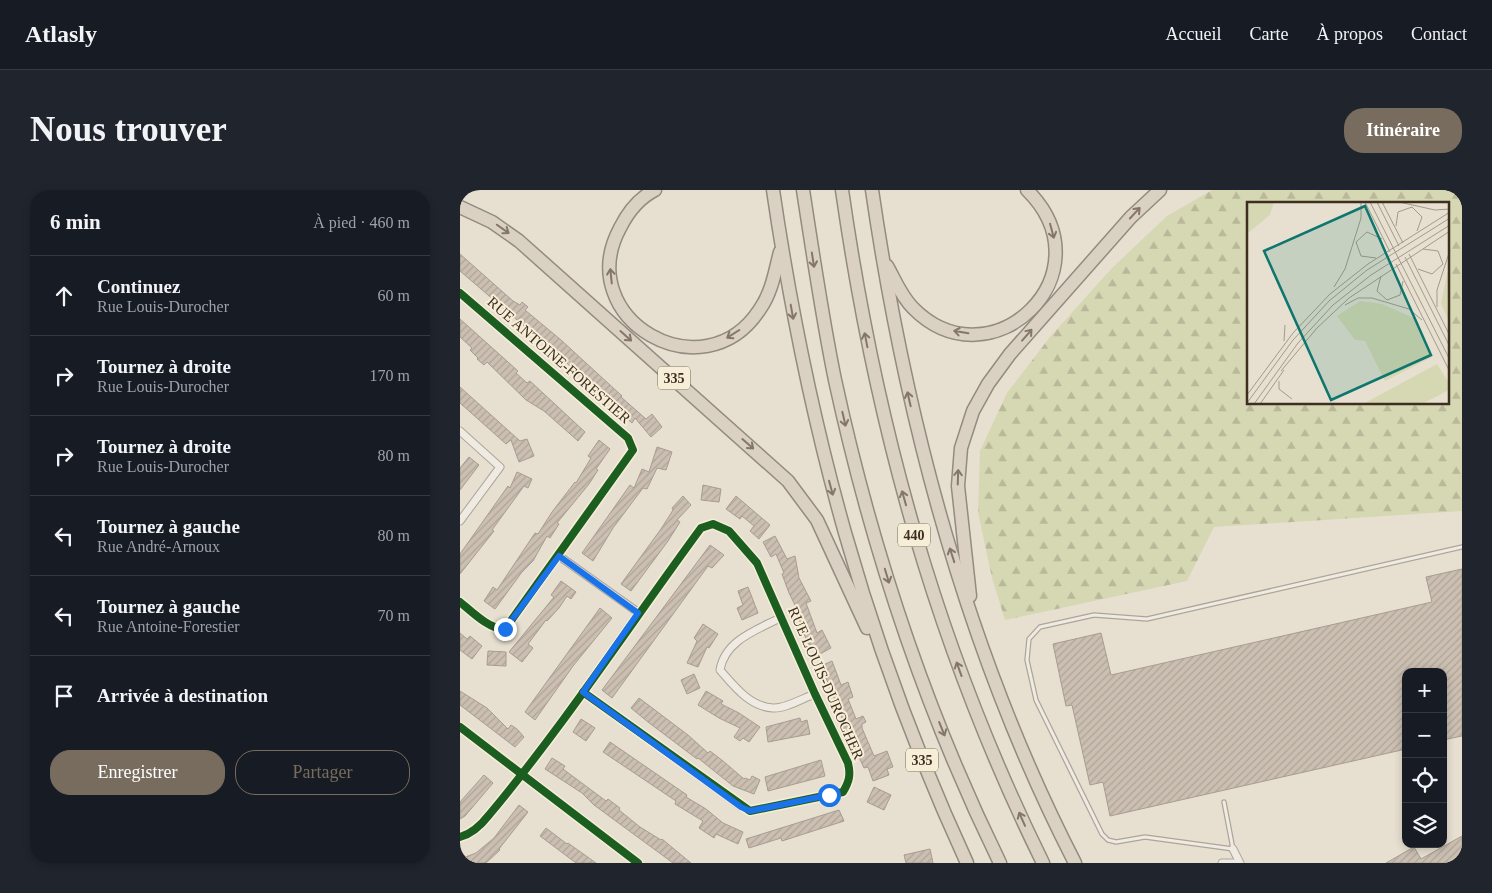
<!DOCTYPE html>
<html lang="fr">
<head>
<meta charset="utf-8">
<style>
	body { margin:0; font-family:Georgia,serif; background:#20242c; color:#f1f3f6 }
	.controls { position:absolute; right:15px; bottom:15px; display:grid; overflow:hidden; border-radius:10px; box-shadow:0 2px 8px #0003 }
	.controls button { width:45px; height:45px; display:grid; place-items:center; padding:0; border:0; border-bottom:1px solid #363941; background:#171b24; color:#f1f3f6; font:25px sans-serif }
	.stop { position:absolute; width:15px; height:15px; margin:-11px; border:4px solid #1a73e8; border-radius:50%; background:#fff }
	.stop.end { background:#1a73e8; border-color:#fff; box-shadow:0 1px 5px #0008 }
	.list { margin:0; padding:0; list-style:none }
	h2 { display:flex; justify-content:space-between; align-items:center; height:65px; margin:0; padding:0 20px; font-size:21px }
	h2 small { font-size:16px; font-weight:400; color:#9ea1a6 }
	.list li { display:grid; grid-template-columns:32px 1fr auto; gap:15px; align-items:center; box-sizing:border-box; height:80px; padding:0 20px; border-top:1px solid #363941 }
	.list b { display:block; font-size:19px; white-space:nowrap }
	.list p { margin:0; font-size:16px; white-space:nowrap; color:#9ea1a6 }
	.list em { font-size:16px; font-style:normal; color:#9ea1a6 }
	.actions { display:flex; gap:10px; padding:15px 20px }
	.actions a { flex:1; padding:11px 0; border:1px solid #786c5e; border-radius:20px; text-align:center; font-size:18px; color:#786c5e }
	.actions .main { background:#786c5e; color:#fff }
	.icon { flex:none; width:28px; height:28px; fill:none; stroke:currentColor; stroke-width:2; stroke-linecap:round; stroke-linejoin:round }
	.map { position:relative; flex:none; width:1002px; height:673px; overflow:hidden; border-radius:20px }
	header { display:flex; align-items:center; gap:30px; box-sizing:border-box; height:70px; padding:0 25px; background:#171b24; border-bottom:1px solid #363941 }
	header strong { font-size:24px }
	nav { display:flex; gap:28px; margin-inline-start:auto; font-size:18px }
	.intro { display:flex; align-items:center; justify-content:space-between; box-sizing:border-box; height:120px; padding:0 30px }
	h1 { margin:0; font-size:35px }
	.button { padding:12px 22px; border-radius:20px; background:#786c5e; color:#fff; font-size:18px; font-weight:700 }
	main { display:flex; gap:30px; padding:0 30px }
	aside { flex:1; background:#171b24; border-radius:20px; box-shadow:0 2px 8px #0003 }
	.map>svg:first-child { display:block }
</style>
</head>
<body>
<header>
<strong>Atlasly</strong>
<nav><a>Accueil</a><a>Carte</a><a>À propos</a><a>Contact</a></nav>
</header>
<div class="intro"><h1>Nous trouver</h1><a class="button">Itinéraire</a></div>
<main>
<aside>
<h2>6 min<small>À pied · 460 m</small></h2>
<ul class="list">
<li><svg class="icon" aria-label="ahead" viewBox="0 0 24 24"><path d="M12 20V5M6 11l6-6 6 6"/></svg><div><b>Continuez</b><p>Rue Louis-Durocher</p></div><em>60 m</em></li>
<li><svg class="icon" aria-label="right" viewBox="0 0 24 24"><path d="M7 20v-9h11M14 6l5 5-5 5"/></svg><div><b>Tournez à droite</b><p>Rue Louis-Durocher</p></div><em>170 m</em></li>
<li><svg class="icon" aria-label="right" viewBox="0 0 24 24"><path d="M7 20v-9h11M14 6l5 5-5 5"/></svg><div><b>Tournez à droite</b><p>Rue Louis-Durocher</p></div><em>80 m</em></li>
<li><svg class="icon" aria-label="left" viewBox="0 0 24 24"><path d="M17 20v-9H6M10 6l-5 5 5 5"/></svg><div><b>Tournez à gauche</b><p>Rue André-Arnoux</p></div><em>80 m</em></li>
<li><svg class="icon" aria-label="left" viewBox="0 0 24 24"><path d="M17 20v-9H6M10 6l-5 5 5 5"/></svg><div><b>Tournez à gauche</b><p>Rue Antoine-Forestier</p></div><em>70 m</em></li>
<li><svg class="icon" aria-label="arrive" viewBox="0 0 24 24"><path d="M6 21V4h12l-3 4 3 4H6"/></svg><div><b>Arrivée à destination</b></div></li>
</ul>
<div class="actions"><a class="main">Enregistrer</a><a>Partager</a></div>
</aside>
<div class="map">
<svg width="1002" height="673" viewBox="0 0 1002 673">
	<defs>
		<pattern id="forest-firs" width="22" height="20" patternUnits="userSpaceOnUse" patternTransform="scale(1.25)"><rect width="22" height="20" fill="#d6d7b3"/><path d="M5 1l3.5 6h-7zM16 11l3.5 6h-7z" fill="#b9b99a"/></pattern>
		<pattern id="building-hatch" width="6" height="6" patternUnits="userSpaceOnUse" patternTransform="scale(1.25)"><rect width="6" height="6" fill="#cbbfb2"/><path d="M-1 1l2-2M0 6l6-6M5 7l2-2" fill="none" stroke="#afa499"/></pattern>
	</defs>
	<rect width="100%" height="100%" fill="#e7e0d1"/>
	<!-- forest -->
	<path fill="url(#forest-firs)" fill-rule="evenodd" d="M752 0H1002V321L754 337 727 391 545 430 532 388 518 322 520 261 547 203 590 147 652 78 707 26ZM788 14H988V214H788Z"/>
	<!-- building -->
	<g fill="url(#building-hatch)" stroke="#a89c90">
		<polygon points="0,64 53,111 60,115 62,112 68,117 65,120 101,150 162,206 161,207 186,229 192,224 202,237 191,247 175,228 172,233 159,221 98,165 0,81"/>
		<polygon points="0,129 58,181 56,183 67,193 70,191 125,242 118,251 84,221 66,210 27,172 24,175 17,169 18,168 10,160 12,158 0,147"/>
		<polygon points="0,197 60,251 67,249 74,266 59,272 51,250 46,254 0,213"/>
		<polygon points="139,250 150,259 136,279 138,280 129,294 97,333 99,334 90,348 87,346 73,371 62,382 35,419 24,411 33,397 37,400 75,343 78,344 92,322 115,292 116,293 131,268 128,266"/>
		<polygon points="197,257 212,262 206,280 197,278 187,299 183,298 153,338 133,371 122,363 170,295 174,298 182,279 189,282"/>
		<polygon points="9,267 19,275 0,300 0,278"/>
		<polygon points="57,282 72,289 68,298 64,296 32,340 34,341 0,384 0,364 48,296 50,298"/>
		<polygon points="243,295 261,299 259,312 241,310"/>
		<polygon points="223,306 231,315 217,330 220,332 208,351 171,401 161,394 201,339 213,320 212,318"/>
		<polygon points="276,306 310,335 299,349 290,341 294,336 282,326 280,329 266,319"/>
		<polygon points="315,346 327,369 335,366 339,388 351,411 346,413 357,443 362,440 371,458 358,465 352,454 349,455 346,449 338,426 340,425 329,403 322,384 324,383 316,364 311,367 303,352"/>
		<polygon points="250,355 264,365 252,378 248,376 152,508 142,500"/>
		<polygon points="1002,379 1002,546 983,550 983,482 946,482 946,559 650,626 643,592 630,595 612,515 606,516 593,454 641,443 651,485 972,412 966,387"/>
		<polygon points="101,391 116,402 111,409 107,406 99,418 87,431 86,430 68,454 73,458 62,472 49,462 94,407 91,405"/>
		<polygon points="288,397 298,423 282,430 277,418 283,415 278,401"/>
		<polygon points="140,418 152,428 113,476 75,530 65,522"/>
		<polygon points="243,434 258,444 249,458 247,457 238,477 227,473 237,451 234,448"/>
		<polygon points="0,443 7,449 10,446 22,456 12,469 0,460"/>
		<polygon points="28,461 46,462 46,476 27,475"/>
		<polygon points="372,471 381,495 388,492 393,507 388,509 396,529 403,526 406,532 402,534 402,538 414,566 427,561 433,577 427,579 429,585 413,591 408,577 404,578 399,567 389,544 386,545 381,536 384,534 380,522 361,476"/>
		<polygon points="234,484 240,498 227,504 221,490"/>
		<polygon points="0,501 27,518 48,539 51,535 57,539 64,547 55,557 0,515"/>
		<polygon points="246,501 263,511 261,514 279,523 300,537 289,552 283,548 280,551 274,547 280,538 259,528 238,515"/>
		<polygon points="179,508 228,545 248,563 250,561 263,571 284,589 285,588 290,590 292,586 300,590 294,604 273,596 238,568 237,569 188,532 171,518"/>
		<polygon points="340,528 341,532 347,530 350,544 308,552 306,537"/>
		<polygon points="121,529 135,538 126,551 113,542"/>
		<polygon points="150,552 227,605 226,607 246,619 263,633 283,642 278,654 256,644 254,648 239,638 243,631 215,614 216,611 143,562"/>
		<polygon points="92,568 105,576 103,579 146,611 148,609 160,618 159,620 180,637 201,650 202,649 231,673 213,673 134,615 122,603 85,579"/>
		<polygon points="361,570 365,586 308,601 305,587"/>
		<polygon points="24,585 33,593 5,626 0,629 0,612"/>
		<polygon points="414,597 431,605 424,620 407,612"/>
		<polygon points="59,615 68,622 39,659 40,660 26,673 0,673 0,669 16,663 34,648"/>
		<polygon points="379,620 384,631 322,651 321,648 289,658 286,649"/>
		<polygon points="86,638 107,654 108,653 136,673 116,673 80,646"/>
		<polygon points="1002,646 1002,673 926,673 954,657 961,669"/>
		<polygon points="470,659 473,673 446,673 444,665"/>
	</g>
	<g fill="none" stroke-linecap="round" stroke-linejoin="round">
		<!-- lane casing -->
		<g stroke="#ada599" stroke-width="5.5">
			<polyline id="lane" points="764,612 773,659 685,647 656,652 648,650 642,644 576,510 567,470 569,449 580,437 634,425 687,429 1002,357"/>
		</g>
		<!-- street casing -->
		<g stroke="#ada599" stroke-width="9">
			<g id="street">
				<path d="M0 103 168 248 173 260 45 439C30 440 11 421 0 412"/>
				<polyline points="0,241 40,277 0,331"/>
				<polyline points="99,366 179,423"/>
				<path d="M322 427C297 440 265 450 260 480 274 496 290 517 313 518 325 519 343 508 355 504"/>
				<polyline points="0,537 178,673"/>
				<path d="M0 647C11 644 22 634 29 625 105 534 171 433 241 338L253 334 269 341 297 373 355 504 388 573C391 585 389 592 383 602L290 621 123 502"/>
				<polyline points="773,659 780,673"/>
				<polyline points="762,673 773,673"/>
			</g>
		</g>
		<!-- highway casing -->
		<g stroke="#928b80" stroke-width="15">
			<g id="highway">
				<path d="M195 0C179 8 168 22 160 38 111 129 244 206 300 119 312 102 315 81 320 62"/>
				<path d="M313 0C348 238 406 454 507 673"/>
				<path d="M343 0C353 64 362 127 375 190 411 356 465 520 540 673"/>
				<path d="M382 0C416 237 477 458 583 673"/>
				<path d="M412 0C446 233 507 463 615 673"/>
				<polyline points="0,17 32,32 59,51 328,291 357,330 407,438"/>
				<path d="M427 76C435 90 441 106 453 118 531 197 651 83 567 0"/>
				<polyline points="510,406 498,296 501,258 513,221 528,194 550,164 671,27 700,0"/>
			</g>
		</g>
		<!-- lane -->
		<use href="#lane" stroke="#efebe3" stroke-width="3"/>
		<!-- street -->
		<use href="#street" stroke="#efebe3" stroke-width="7"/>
		<!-- highway -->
		<use href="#highway" stroke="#dad1c2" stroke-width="12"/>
		<!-- cycleway casing -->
		<g stroke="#f7eed8" stroke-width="11">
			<g id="cycleway">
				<path d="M0 103 168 248 173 260 45 439C30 440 11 421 0 412"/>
				<polyline points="0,537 178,673"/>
				<path d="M0 647C11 644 22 634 29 625 105 534 171 433 241 338L253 334 269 341 297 373 355 504 388 573C391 585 389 592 383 602L290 621 123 502"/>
			</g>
		</g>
		<!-- cycleway -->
		<use href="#cycleway" stroke="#1b5e20" stroke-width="8"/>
	</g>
	<!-- one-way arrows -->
	<defs><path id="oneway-shaft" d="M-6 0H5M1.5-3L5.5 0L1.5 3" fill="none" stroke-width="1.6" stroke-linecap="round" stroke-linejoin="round" transform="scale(1.25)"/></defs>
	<g stroke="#847769">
		<use href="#oneway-shaft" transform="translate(675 23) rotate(-47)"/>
		<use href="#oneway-shaft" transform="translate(43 39) rotate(35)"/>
		<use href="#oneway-shaft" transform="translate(592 41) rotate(75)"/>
		<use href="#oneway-shaft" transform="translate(353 70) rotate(81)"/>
		<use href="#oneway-shaft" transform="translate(151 86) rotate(-96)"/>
		<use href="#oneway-shaft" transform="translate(332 122) rotate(80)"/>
		<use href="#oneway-shaft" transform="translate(501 142) rotate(-171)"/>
		<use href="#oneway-shaft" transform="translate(273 144) rotate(148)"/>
		<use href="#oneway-shaft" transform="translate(567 145) rotate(-49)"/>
		<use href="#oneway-shaft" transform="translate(166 146) rotate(42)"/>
		<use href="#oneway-shaft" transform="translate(406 150) rotate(-101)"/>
		<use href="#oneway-shaft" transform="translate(449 209) rotate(-103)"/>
		<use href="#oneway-shaft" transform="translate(384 229) rotate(77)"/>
		<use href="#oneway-shaft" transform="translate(288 254) rotate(41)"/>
		<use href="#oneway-shaft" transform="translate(498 287) rotate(-88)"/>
		<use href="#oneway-shaft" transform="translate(371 298) rotate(75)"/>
		<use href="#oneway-shaft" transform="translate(444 308) rotate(-106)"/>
		<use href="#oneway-shaft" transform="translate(492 365) rotate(-108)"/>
		<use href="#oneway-shaft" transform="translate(427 386) rotate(73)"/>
		<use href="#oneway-shaft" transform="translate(499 479) rotate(-110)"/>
		<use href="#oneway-shaft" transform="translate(482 539) rotate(68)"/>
		<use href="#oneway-shaft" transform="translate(562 629) rotate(-114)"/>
	</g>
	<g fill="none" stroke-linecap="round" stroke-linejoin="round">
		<!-- route -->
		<polyline stroke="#1a73e8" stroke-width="6" points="45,439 99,366 178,423 123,502 281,617 290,621 369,605"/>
	</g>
	<g text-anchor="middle" stroke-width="4" stroke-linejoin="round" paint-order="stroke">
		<!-- shield labels -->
		<g fill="#f7eed8" stroke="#756857" stroke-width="1">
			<rect x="198" y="176.5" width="32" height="23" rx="4"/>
			<rect x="438" y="333.5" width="32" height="23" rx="4"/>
			<rect x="446" y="558.5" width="32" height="23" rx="4"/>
		</g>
		<g font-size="14" font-weight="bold" fill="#3d2e20">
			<text x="214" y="193">335</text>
			<text x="454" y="350">440</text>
			<text x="462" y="575">335</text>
		</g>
		<!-- street labels -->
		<g font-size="15" fill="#3d2e20" stroke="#f7eed8">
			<text transform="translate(99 170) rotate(41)" y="5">RUE ANTOINE-FORESTIER</text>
			<text transform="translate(366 493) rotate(66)" y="5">RUE LOUIS-DUROCHER</text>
		</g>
	</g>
	<!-- overview -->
	<g transform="translate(787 12)">
		<rect width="202" height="202" fill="#e7e0d1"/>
		<path d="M113 99 135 102 169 117 185 155 138 179 118 139 108 138 90 114ZM190 162 202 181V188L175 202H116Z" fill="#d6d7b3"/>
		<path d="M0 0H27L23 13 1 31ZM202 64V120L194 101Z" fill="#d6d7b3"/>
		<path fill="none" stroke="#a3998a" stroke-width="1" d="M118 0 143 50M123 0 203 158M130 0 152 44M135 0 156 41M152 0 188 8 203 7M149 24 151 10 165 5 175 15 170 29M162 52 203 134M158 55 203 145M129 56 114 54 109 40 120 30 135 37M149 62 203 170M171 67 185 72 196 62 191 49 176 47M134 74 130 89 140 98 153 93 156 79M87 85 98 67 114 16V0M98 103 111 96H125L162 107 175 118M190 105V88L203 48M37 139 38 123M34 169 70 126 102 96 203 29M32 179V187L45 197M0 193 46 131 83 92 121 62 203 10M0 201 46 138 82 99 120 68 203 16M7 202 51 141 86 103 124 73 203 23M13 202 37 168"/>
		<path fill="#0f766e" fill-opacity="0.15" stroke="#0f766e" stroke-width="2.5" d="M118 4 184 153 84 198 17 49Z"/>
		<rect width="202" height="202" fill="none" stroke="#3d2e20" stroke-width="2.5"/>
	</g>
</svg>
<div class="controls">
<button>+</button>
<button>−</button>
<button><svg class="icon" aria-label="locate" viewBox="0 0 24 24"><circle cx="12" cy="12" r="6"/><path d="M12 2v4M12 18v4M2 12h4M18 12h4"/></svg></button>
<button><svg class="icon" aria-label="layers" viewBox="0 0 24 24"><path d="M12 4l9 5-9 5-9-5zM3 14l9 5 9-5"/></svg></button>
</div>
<div class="stop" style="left:369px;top:605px"></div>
<div class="stop end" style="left:45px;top:439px"></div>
</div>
</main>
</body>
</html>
